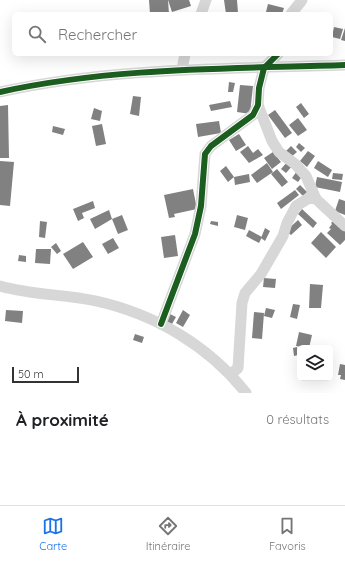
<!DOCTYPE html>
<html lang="fr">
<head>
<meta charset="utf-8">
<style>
	body { margin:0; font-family:Quicksand,sans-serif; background:#f2f2f2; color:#202124 }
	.controls { position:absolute; right:12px; bottom:12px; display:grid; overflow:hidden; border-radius:6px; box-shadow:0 4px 16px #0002 }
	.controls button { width:36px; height:36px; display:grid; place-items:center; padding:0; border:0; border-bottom:1px solid #e0e0e0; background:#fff; color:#202124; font:20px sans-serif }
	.scale { position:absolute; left:12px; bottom:10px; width:67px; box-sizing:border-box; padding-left:4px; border:2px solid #333; border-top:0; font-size:11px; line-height:14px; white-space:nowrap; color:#333; -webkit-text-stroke:3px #fff; paint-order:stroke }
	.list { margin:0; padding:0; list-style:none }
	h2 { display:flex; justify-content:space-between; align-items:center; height:52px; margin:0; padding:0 16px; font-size:17px }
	h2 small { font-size:13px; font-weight:400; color:#757577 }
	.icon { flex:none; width:22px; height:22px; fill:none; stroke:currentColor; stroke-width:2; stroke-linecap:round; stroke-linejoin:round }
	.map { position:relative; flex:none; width:345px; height:393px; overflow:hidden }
	.search { position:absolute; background:#fff; box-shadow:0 4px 16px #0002; left:12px; right:12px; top:12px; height:44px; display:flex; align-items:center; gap:10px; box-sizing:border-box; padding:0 14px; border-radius:6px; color:#757577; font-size:15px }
	.sheet { height:112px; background:#fff }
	nav { display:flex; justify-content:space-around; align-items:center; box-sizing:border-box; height:56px; border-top:1px solid #e0e0e0; background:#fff; font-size:11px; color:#757577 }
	nav a { display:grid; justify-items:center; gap:2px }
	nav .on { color:#1a73e8 }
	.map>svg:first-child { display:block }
</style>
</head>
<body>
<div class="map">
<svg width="345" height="393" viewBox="0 0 345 393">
	<rect width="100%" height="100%" fill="#fff"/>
	<!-- building -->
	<g fill="#818181">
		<polygon points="149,0 168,0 169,14 150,14"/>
		<polygon points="168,0 189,0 191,6 172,12"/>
		<polygon points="224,0 237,0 238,13 226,14"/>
		<polygon points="268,4 284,8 282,14 266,12"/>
		<polygon points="334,27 343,29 340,39 332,37"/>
		<polygon points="345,28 345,41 341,40"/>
		<polygon points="229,82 235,83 233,92 228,92"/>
		<polygon points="240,85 253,86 250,114 237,112"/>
		<polygon points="133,96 141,97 139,116 130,114"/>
		<polygon points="230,101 232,107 211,111 209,105"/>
		<polygon points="301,103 309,114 304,118 296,107"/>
		<polygon points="8,105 9,158 0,158 0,106"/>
		<polygon points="94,108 102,111 100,121 91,119"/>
		<polygon points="275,110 292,133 285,138 268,115"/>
		<polygon points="298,118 307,130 298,136 289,125"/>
		<polygon points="219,121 221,133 198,137 196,124"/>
		<polygon points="102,124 106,144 96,146 92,126"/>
		<polygon points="53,126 65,129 63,135 52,132"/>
		<polygon points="239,134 246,145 236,151 229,140"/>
		<polygon points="299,143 305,148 301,152 296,147"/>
		<polygon points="248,146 253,153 258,149 263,155 249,163 240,152"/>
		<polygon points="291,146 297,152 290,158 285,152"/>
		<polygon points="308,151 315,156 307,167 300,161"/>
		<polygon points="273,152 281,162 272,169 264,158"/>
		<polygon points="0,161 14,162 10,206 0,205"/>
		<polygon points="288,161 293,165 286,173 281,169"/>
		<polygon points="318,161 332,170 328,177 314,168"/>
		<polygon points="267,163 273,172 257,183 251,175"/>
		<polygon points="226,166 234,177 228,182 220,171"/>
		<polygon points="277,169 288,182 282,187 271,174"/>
		<polygon points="297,171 303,175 298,182 292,178"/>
		<polygon points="333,173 343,174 342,180 332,179"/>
		<polygon points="249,174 250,182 235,185 234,177"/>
		<polygon points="317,177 342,182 340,192 315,187"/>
		<polygon points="300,185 307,192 303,196 296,189"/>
		<polygon points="193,189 197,209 174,214 175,217 169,218 164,195"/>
		<polygon points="295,190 299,195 281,209 277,203"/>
		<polygon points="339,199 345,201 345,215 335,211"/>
		<polygon points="93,201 95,208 82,213 84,218 78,221 73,209"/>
		<polygon points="302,209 317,223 313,228 298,214"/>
		<polygon points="109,210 112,219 122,215 128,230 118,234 112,219 95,229 90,219"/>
		<polygon points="237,215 248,218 245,230 234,227"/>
		<polygon points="335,219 345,229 345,240 340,245 327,233 331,229 329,228 332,224 331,223"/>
		<polygon points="298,220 302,225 291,235 286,231"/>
		<polygon points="40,221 47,222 45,238 39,237"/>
		<polygon points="211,221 218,222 218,226 210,224"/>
		<polygon points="265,228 270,231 265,241 261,238"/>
		<polygon points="249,230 262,237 259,243 246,236"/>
		<polygon points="321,232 336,247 326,258 311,243"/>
		<polygon points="175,235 178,256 164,258 161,237"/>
		<polygon points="113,238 119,248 108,254 102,244"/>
		<polygon points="83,242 93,257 73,269 63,254"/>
		<polygon points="56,243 61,251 57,254 51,247"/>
		<polygon points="36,249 51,249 50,264 35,263"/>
		<polygon points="19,255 26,256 26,262 18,261"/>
		<polygon points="264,278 276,279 275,288 263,287"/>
		<polygon points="310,284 323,285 321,308 309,308"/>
		<polygon points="293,304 300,305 297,319 290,317"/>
		<polygon points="266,308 275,310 272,318 264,316"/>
		<polygon points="6,310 23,311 22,323 5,321"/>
		<polygon points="183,310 190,315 183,327 176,323"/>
		<polygon points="254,312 264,313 262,339 252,338"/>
		<polygon points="170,314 176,317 172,324 166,321"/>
		<polygon points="299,332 312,335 309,348 296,346"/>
		<polygon points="135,334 144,337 142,343 133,340"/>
		<polygon points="297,347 298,355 294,356 293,348"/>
		<polygon points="340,364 345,365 345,380 340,379 341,375 338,375"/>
	</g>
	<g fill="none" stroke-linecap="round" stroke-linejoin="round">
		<!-- street -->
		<g stroke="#d7d7d7" stroke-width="11">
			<polyline points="201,14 206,0"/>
			<polyline points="291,14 302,0"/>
			<polyline points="182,69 185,54"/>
			<path d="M0 92C113 67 230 69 345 65"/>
			<polyline points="258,105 272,141 279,152 295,164 306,176 316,199"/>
			<path d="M0 286C31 295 64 294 96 301 155 314 209 346 246 393"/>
			<polyline points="161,324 195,234 201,206 205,154 211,146 253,115 258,105 259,88 264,68 278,54"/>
			<polyline points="231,374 238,368 242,303 245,293 261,274 283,236 287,223 296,206 309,198 316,199 345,226"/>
		</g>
		<!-- cycleway casing -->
		<g stroke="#fff" stroke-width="8">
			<g id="cycleway">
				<path d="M0 92C113 67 230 69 345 65"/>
				<polyline points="161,324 195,234 201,206 205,154 211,146 253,115 258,105 259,88 264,68 278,54"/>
			</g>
		</g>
		<!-- cycleway -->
		<use href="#cycleway" stroke="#1b5e20" stroke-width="6"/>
	</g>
</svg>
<div class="controls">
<button><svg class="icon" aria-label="layers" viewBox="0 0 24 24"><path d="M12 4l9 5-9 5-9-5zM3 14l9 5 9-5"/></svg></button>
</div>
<div class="scale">50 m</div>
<div class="search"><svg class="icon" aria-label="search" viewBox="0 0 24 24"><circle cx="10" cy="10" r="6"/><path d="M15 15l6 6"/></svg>Rechercher</div>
</div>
<section class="sheet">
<h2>À proximité<small>0 résultats</small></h2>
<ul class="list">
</ul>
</section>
<nav>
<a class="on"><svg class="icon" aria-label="map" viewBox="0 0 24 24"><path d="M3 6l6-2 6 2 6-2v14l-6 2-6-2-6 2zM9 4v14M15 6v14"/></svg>Carte</a>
<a><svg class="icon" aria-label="directions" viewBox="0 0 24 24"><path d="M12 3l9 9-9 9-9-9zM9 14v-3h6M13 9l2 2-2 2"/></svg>Itinéraire</a>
<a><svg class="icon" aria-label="saved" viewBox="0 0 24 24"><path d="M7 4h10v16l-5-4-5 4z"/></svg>Favoris</a>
</nav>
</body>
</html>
